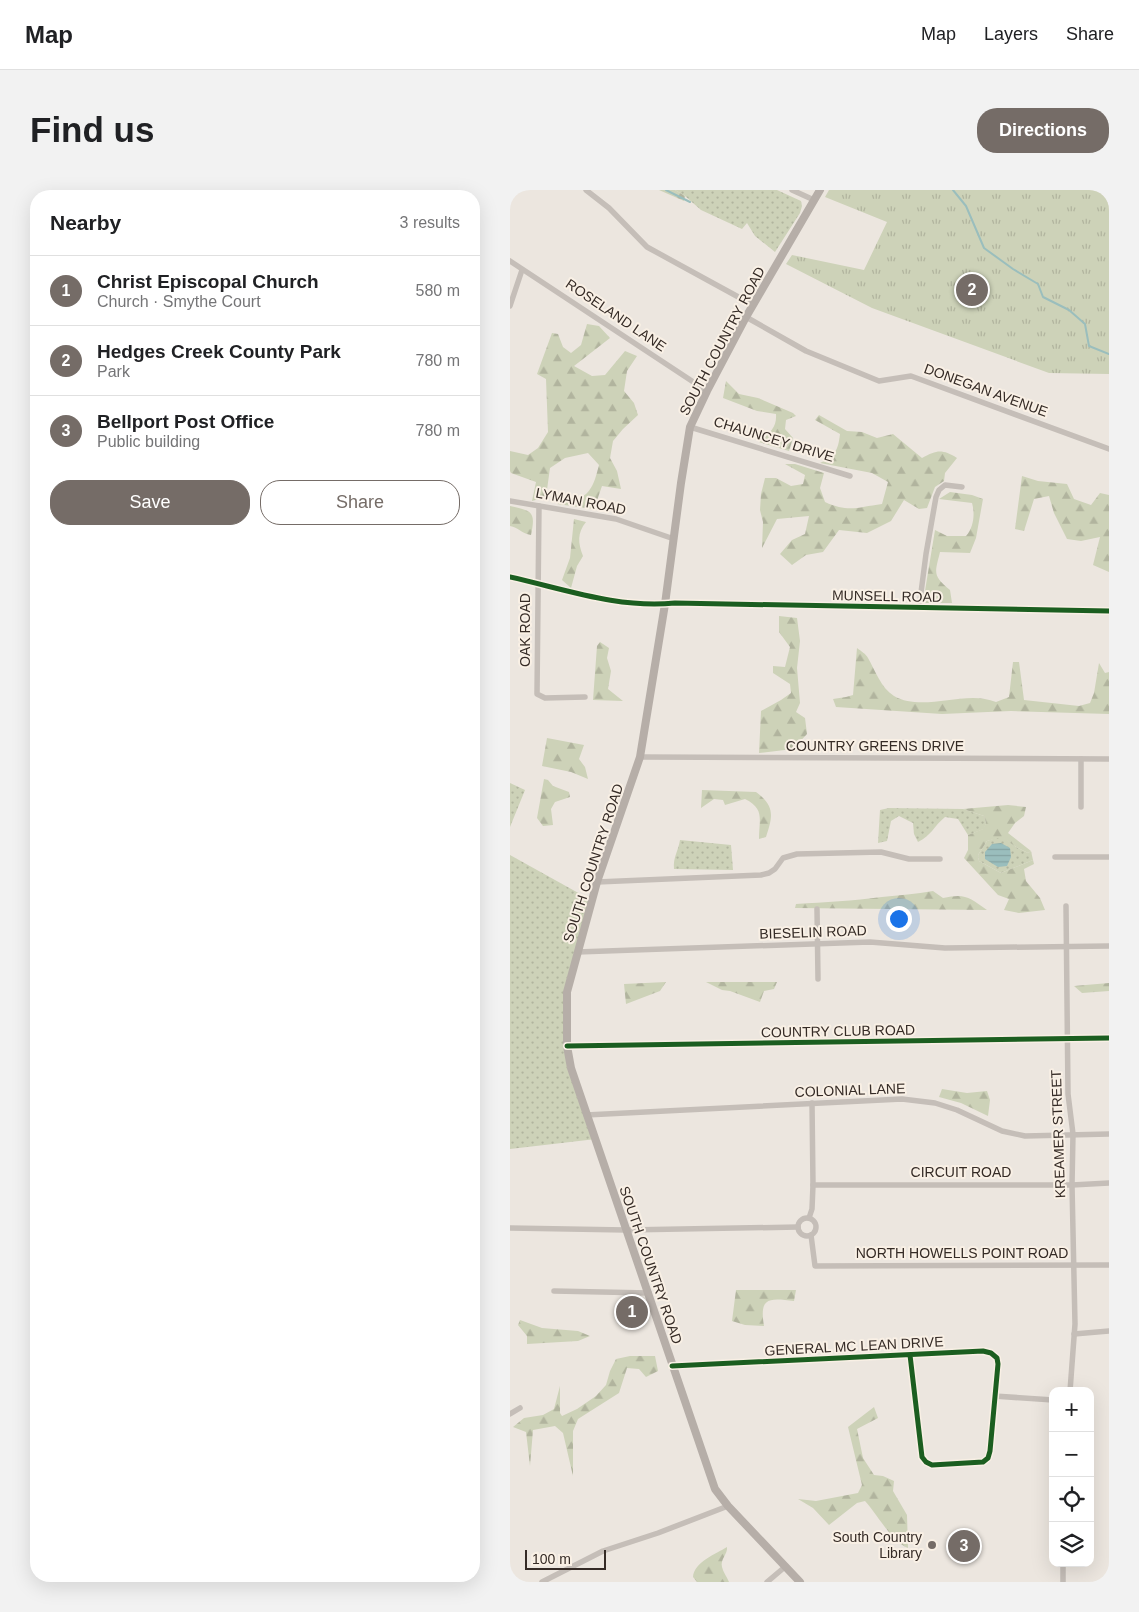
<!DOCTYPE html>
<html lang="en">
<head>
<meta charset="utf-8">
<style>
	body { margin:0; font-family:Arial,sans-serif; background:#f2f2f2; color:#202124 }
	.controls { position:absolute; right:15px; bottom:15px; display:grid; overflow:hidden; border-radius:10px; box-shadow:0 5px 20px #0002 }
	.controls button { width:45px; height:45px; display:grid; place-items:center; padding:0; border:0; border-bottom:1px solid #e0e0e0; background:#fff; color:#202124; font:25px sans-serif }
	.scale { position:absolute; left:15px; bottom:12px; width:81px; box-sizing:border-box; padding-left:5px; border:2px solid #352b26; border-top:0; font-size:14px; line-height:18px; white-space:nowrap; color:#352b26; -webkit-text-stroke:4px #f9f0e5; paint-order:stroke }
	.you { position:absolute; left:388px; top:728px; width:18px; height:18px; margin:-12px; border:4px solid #fff; border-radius:50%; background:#1a73e8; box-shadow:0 0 0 8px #1a73e833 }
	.badge { display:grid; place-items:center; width:32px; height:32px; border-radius:50%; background:#756c67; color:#fff; font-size:16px; font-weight:700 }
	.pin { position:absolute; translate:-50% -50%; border:2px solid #fff; box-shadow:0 1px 5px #0006 }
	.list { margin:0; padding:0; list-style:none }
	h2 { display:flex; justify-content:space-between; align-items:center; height:65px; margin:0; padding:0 20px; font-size:21px }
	h2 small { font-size:16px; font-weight:400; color:#757577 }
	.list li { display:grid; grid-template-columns:32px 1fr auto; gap:15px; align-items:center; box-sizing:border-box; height:70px; padding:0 20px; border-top:1px solid #e0e0e0 }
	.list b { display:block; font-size:19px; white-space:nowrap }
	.list p { margin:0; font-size:16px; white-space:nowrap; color:#757577 }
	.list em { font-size:16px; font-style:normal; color:#757577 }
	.actions { display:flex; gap:10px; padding:15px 20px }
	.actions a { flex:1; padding:11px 0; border:1px solid #756c67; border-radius:20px; text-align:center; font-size:18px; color:#756c67 }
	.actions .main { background:#756c67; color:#fff }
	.icon { flex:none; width:28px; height:28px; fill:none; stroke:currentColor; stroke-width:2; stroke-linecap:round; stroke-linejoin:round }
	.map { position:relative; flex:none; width:599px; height:1392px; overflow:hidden; border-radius:20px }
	header { display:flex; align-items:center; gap:30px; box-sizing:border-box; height:70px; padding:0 25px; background:#fff; border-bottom:1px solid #e0e0e0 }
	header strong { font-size:24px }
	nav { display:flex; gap:28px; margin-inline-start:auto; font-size:18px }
	.intro { display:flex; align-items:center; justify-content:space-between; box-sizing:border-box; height:120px; padding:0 30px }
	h1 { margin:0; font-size:35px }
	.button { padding:12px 22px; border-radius:20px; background:#756c67; color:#fff; font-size:18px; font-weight:700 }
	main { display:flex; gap:30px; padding:0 30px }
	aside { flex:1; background:#fff; border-radius:20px; box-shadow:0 5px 20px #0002 }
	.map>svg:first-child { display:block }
</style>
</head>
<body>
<header>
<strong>Map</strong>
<nav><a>Map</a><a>Layers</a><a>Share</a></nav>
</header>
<div class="intro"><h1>Find us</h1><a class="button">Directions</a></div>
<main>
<aside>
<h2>Nearby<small>3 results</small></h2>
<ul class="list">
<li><span class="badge">1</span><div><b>Christ Episcopal Church</b><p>Church · Smythe Court</p></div><em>580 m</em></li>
<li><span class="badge">2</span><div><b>Hedges Creek County Park</b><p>Park</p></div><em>780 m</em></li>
<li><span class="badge">3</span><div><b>Bellport Post Office</b><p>Public building</p></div><em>780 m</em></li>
</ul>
<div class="actions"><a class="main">Save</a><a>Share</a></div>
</aside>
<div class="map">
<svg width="599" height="1392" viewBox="0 0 599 1392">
	<defs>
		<pattern id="grass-dots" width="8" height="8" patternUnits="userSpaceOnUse" patternTransform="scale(1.25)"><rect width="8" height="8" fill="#cdd2b8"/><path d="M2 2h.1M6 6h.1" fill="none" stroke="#b1b49e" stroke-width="1.8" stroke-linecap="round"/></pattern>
		<pattern id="forest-firs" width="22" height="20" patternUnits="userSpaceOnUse" patternTransform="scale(1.25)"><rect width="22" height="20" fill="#cdd2b8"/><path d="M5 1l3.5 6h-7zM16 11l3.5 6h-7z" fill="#b1b49e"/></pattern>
		<pattern id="park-tufts" width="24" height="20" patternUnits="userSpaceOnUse" patternTransform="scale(1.25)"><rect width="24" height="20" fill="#cdd2b8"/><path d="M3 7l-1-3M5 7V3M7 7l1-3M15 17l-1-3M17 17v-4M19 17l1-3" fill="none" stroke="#b1b49e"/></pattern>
		<pattern id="water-rules" width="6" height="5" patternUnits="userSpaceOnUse" patternTransform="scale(1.25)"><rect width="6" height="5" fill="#9abebd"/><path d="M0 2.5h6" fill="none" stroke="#85a3a2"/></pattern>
	</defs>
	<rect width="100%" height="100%" fill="#ece6df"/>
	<!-- grass -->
	<g fill="url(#grass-dots)">
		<polygon points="165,0 267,0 291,11 292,16 290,23 265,62 245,46 237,33 232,39 191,20 175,6"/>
		<polygon points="0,593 15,600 0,637"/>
		<path d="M379 618 453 619 474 626 476 633 474 639 458 645 448 629 435 627C424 636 421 646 408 652L404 644 403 633 389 626 381 631 377 651 368 653 370 620Z"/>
		<polygon points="492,646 506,657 518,663 521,661 523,670 491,683 469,671 468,665 477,651"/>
		<path d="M170 650 221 655 223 680 164 679C163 667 168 662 170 650Z"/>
		<polygon points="0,665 81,710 57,802 57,856 86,949 0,959"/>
	</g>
	<!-- forest -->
	<g fill="url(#forest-firs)">
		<polygon points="149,0 165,0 175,6 174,11"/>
		<path d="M77 134 89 136 100 148 64 176 82 186 95 185 115 161 127 166 117 181 114 201 124 213 128 225 113 239 103 251 100 268 107 281 111 299 92 296 84 319 47 314C56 309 63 310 71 307 83 302 86 286 89 275L78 263 55 268 40 278 36 307 22 311 26 292 1 283 0 281V261L18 265 28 258 38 242 36 189 27 184 42 143 48 144 53 157 61 163 71 155Z"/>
		<path d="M216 191 229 204 248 208 283 223 286 226 276 230 275 239 283 248 279 261 249 252C259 244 267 238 266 224L247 221 213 208Z"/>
		<path d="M309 225 337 241 352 242 367 248 383 244 412 268C427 260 432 259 447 268L435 283 434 291 425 297 417 318 409 319 394 310 381 331 357 343 329 340 313 362 296 365 282 375 270 364 282 350 295 344 299 326 267 329 252 358 253 332 250 320 251 304 255 288H266L281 296 293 294 295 285 275 274H285L314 283 310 298 315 312C339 323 348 317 372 314L378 292 362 283 310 273C325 266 328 261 330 244L305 230Z"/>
		<polygon points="512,286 528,291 557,294 564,309 581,315 590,303 599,305 599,382 583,375 590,347 571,351 557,349 544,323 539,306 524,309 514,341 505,339"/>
		<path d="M440 302 462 305 473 309 466 348 460 363 430 362C425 383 422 385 440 400L442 413H413L425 340 437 346H456C464 337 465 323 462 313L429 309Z"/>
		<path d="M0 316C22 321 26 321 21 345 12 344 8 337 0 336Z"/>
		<path d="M64 329 76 332C67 343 68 353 73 366L67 376 61 398 52 390 60 368Z"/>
		<polygon points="269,426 287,428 290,451 287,478 290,513 286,522 295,528 297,544 283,559 249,563 251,521 271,510 281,503 280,494 263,483 263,476 275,477 280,457 269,442"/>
		<polygon points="90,452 99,458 97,468 101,481 98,499 113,511 83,510 87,456"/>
		<path d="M347 458C351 461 356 464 358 468 365 480 371 498 384 506 414 523 455 499 486 512L499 507 503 472H509L514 510 569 516 580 513 584 503 589 473 595 483 599 482V524L501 521 432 524 326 517 323 509 336 507 343 505Z"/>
		<polygon points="37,548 74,555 69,569 75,577 78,589 61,582 32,576"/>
		<polygon points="34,589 38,590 43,596 59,602 60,607 45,612 41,619 43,635 33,636 27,628"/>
		<path d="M192 600 246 602C265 616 263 626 256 647L249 649C249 629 255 619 235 609L215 615 213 610 204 609 191 618Z"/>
		<polygon points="498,615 516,617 514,626 505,633 498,643 521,661 518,663 506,657 492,647 477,651 468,665 469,671 491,683 523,670 524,674 514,679 516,691 530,708 535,720 509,723 494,720 499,709 488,705 454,668 458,660 458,645 473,639 476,633 474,626 453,619"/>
		<path d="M423 701 433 708C455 703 459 707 477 720L285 718 286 714C315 712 343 711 372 707 389 705 406 704 423 701Z"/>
		<polygon points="156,792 150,801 116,814 114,794"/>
		<polygon points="196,792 267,792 264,799 254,801 250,812 220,801 212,800"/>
		<polygon points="599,793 599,801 572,803 564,796"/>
		<polygon points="432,899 457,903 477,901 480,910 478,926 451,913 429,907"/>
		<path d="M226 1100H286L284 1111C259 1108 249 1107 254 1136L235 1135 222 1131Z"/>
		<polygon points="10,1130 32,1138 68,1141 80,1146 68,1151 17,1154 17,1146 8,1135"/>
		<polygon points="120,1166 145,1166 148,1181 136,1187 129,1179 117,1178 109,1203 68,1229 63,1241 63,1286 53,1243 45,1236 23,1240 20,1276 16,1242 3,1237 14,1228 33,1225 44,1219 50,1196 50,1223 52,1226 67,1219 86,1206 96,1195 100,1181 106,1169"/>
		<path d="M364 1217 368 1228 347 1239 353 1268 364 1285 373 1286 384 1291 383 1301 397 1325 398 1358C382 1352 367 1324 355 1311L347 1313 319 1335 303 1318 288 1309 306 1311 348 1303 352 1295 338 1237Z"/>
		<path d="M217 1357C218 1364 210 1369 212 1377 213 1382 217 1387 219 1392H187L183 1387C184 1372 206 1364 217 1357Z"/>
	</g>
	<!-- park -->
	<polygon fill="url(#park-tufts)" points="319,0 599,0 599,184 539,183 362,118 276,74 282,65 354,80 377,32 315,7"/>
	<!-- water -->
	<polygon fill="url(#water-rules)" points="491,653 500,658 501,667 497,676 488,677 475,669 475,662 482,654"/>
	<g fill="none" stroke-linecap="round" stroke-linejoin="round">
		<!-- stream -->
		<g stroke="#9abebd" stroke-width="2">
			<polyline points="156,0 180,12"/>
			<polyline points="443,0 456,16 474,58 503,79 528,94 533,107 559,120 575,134 579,156 599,164"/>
		</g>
		<!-- street -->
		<g stroke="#c5beb8" stroke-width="5.5">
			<polyline points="76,0 99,18 137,57 243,115"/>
			<polyline points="282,0 304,10"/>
			<polyline points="0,71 197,201"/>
			<polyline points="0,116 12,80"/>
			<polyline points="236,127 296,161 369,191 401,186 599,259"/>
			<polyline points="180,237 340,286"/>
			<polyline points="0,311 106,329 164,349"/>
			<polyline points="29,316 27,504 35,508 75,507"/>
			<path d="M0 387C54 399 109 419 165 413L599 421"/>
			<polyline points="409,418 416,364 426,307 429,300 435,295 452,297"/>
			<polyline points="130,567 599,569"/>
			<polyline points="571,569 571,617"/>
			<polyline points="545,667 599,667"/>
			<polyline points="87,692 251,685 259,683 265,679 273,668 287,664 371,662 399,669 430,669"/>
			<polyline points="556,716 558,904 563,944 562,995 565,1134 560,1201"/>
			<polyline points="307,719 308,789"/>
			<polyline points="67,762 360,752 435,758 599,756"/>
			<polyline points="57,856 599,848"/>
			<polyline points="76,925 392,909 425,913 447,920 492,941 515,946 599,944"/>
			<polyline points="303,995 562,995 599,993"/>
			<polyline points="299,1028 302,1019 303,995 302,913"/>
			<circle cx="297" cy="1037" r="9"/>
			<polyline points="0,1038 116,1040 288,1037"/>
			<polyline points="301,1045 305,1076 599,1075"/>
			<polyline points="44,1101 139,1103"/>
			<polyline points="564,1144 599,1141"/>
			<polyline points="162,1176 473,1161 481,1163 487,1168 488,1174 480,1261 478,1268 473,1272 422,1275 416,1272 412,1267 400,1165"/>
			<polyline points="484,1206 543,1210"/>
			<polyline points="0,1224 10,1218"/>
			<polyline points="553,1373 553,1392"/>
			<polyline points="32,1392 93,1361 148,1343 218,1316"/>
			<polyline points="257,1392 276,1376"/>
		</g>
		<!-- secondary -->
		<polyline stroke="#b6aea8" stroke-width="8" points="290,1392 218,1316 205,1299 61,878 57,856 57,802 87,692 130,567 155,414 171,293 180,237 197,201 236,127 310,0"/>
		<!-- cycleway casing -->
		<g stroke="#f9f0e5" stroke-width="8">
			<g id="cycleway">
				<path d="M0 387C54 399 109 419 165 413L599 421"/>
				<polyline points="57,856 599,848"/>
				<polyline points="162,1176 473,1161 481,1163 487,1168 488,1174 480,1261 478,1268 473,1272 422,1275 416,1272 412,1267 400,1165"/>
			</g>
		</g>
		<!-- cycleway -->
		<use href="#cycleway" stroke="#1b5e20" stroke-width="5"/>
	</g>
	<!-- markers -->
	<circle fill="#756c67" stroke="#f9f0e5" stroke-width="2" cx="422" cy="1355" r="5"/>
	<g text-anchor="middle" stroke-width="4" stroke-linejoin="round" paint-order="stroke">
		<!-- street labels -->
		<g font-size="14" fill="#352b26" stroke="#f9f0e5">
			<text transform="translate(106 125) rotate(34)" y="5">ROSELAND LANE</text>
			<text transform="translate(212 151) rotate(-62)" y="5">SOUTH COUNTRY ROAD</text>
			<text transform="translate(476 200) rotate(20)" y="5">DONEGAN AVENUE</text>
			<text transform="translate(264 249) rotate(17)" y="5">CHAUNCEY DRIVE</text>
			<text transform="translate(71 311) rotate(11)" y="5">LYMAN ROAD</text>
			<text transform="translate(377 406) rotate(1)" y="5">MUNSELL ROAD</text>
			<text transform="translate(15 440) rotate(-90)" y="5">OAK ROAD</text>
			<text x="365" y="561">COUNTRY GREENS DRIVE</text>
			<text transform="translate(83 673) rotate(-72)" y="5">SOUTH COUNTRY ROAD</text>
			<text transform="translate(303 742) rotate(-2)" y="5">BIESELIN ROAD</text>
			<text transform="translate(328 841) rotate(-1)" y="5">COUNTRY CLUB ROAD</text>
			<text transform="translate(340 900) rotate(-2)" y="5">COLONIAL LANE</text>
			<text transform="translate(548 944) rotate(-92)" y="5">KREAMER STREET</text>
			<text x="451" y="987">CIRCUIT ROAD</text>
			<text x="452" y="1068">NORTH HOWELLS POINT ROAD</text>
			<text transform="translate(141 1075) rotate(71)" y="5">SOUTH COUNTRY ROAD</text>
			<text transform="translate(344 1156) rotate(-3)" y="5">GENERAL MC LEAN DRIVE</text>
		</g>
		<!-- poi labels -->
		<g font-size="14" fill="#352b26" stroke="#f9f0e5" text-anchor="end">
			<text x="412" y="1352">South Country<tspan x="412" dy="16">Library</tspan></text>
		</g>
	</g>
</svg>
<div class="controls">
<button>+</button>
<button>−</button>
<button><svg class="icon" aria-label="locate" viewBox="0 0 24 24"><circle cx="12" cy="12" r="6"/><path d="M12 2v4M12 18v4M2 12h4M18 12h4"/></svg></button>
<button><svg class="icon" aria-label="layers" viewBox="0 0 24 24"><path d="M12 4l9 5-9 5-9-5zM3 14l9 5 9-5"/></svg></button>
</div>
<div class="scale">100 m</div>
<div class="you"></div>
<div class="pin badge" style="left:122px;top:1122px">1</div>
<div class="pin badge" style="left:462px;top:100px">2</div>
<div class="pin badge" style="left:454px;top:1356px">3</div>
</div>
</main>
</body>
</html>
